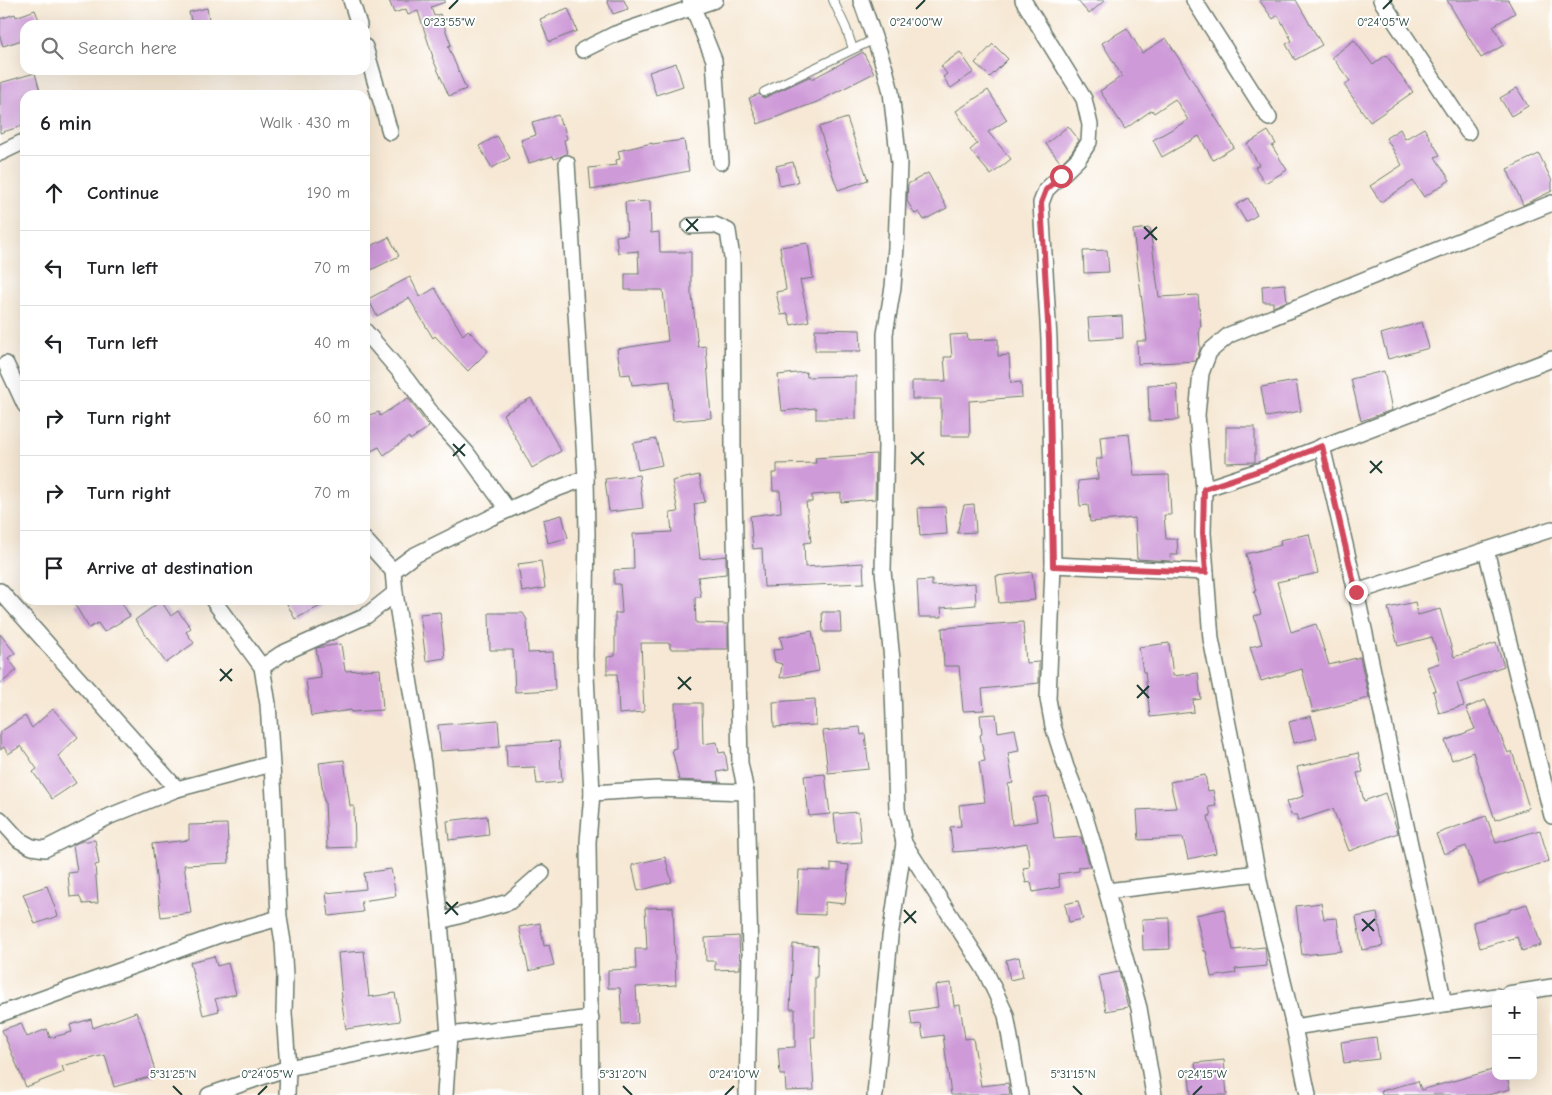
<!DOCTYPE html>
<html lang="en">
<head>
<meta charset="utf-8">
<style>
	body { margin:0; font-family:"Comic Neue",sans-serif; background:#f6f6f6; color:#202124 }
	.controls { position:absolute; right:15px; bottom:15px; display:grid; overflow:hidden; border-radius:10px; box-shadow:0 5px 20px #0002 }
	.controls button { width:45px; height:45px; display:grid; place-items:center; padding:0; border:0; border-bottom:1px solid #e0e0e0; background:#fff; color:#202124; font:25px sans-serif }
	.stop { position:absolute; width:15px; height:15px; margin:-11px; border:4px solid #d1495b; border-radius:50%; background:#fff }
	.stop.end { background:#d1495b; border-color:#fff; box-shadow:0 1px 5px #0008 }
	.list { margin:0; padding:0; list-style:none }
	h2 { display:flex; justify-content:space-between; align-items:center; height:65px; margin:0; padding:0 20px; font-size:21px }
	h2 small { font-size:16px; font-weight:400; color:#757577 }
	.list li { display:grid; grid-template-columns:32px 1fr auto; gap:15px; align-items:center; box-sizing:border-box; height:75px; padding:0 20px; border-top:1px solid #e0e0e0 }
	.list b { display:block; font-size:19px; white-space:nowrap }
	.list em { font-size:16px; font-style:normal; color:#757577 }
	.icon { flex:none; width:28px; height:28px; fill:none; stroke:currentColor; stroke-width:2; stroke-linecap:round; stroke-linejoin:round }
	.map { position:relative; flex:none; width:1552px; height:1095px; overflow:hidden }
	.search { position:absolute; background:#fff; box-shadow:0 5px 20px #0002; left:20px; top:20px; width:350px; height:55px; display:flex; align-items:center; gap:12px; box-sizing:border-box; padding:0 18px; border-radius:15px; color:#757577; font-size:19px }
	.panel { position:absolute; background:#fff; box-shadow:0 5px 20px #0002; left:20px; top:90px; width:350px; height:515px; border-radius:15px }
	.map>svg:first-child { display:block }
</style>
</head>
<body>
<div class="map">
<svg width="1552" height="1095" viewBox="0 0 1552 1095">
	<rect width="100%" height="100%" fill="#fff"/>
	<filter id="ink" filterUnits="userSpaceOnUse"><feTurbulence type="fractalNoise" baseFrequency=".02" numOctaves="2"/><feDisplacementMap in="SourceGraphic" scale="10" xChannelSelector="R" yChannelSelector="G"/><feConvolveMatrix kernelMatrix="1 2 1 2 8 2 1 2 1" color-interpolation-filters="sRGB"/></filter>
	<filter id="wash" filterUnits="userSpaceOnUse"><feTurbulence type="fractalNoise" baseFrequency=".0096" numOctaves="4" result="noise"/><feDisplacementMap in="SourceGraphic" scale="20" xChannelSelector="R" yChannelSelector="G"/><feGaussianBlur stdDeviation="1.12" result="paint"/><feColorMatrix in="noise" values="0 0 0 0 0 0 0 0 0 0 0 0 0 0 0 0 0 1.4 0 .05"/><feComposite in="paint" operator="in"/></filter>
	<g filter="url(#wash)">
		<rect width="100%" height="100%" fill="#f6e8d4"/>
		<g id="blocks">
			<!-- building -->
			<g fill="#ce9ad8">
				<polygon points="389,0 445,0 445,2 431,7 434,16 440,14 451,45 448,46 466,89 449,96 432,57 433,57 418,11 408,15 406,9 394,13"/>
				<polygon points="607,0 624,0 628,9 613,14"/>
				<polygon points="1077,0 1105,0 1089,14"/>
				<polygon points="1259,0 1296,0 1322,45 1295,60 1286,44 1292,41 1278,15 1273,19"/>
				<polygon points="1447,0 1508,0 1515,13 1493,26 1504,45 1481,58"/>
				<polygon points="207,8 210,25 192,25 189,12"/>
				<polygon points="568,8 577,31 549,42 540,19"/>
				<polygon points="35,10 41,25 25,25 25,39 3,46 0,37 0,19 15,14 16,17"/>
				<polygon points="1127,28 1142,53 1166,38 1234,147 1213,160 1199,136 1162,157 1153,140 1188,120 1175,99 1154,113 1152,110 1125,129 1100,91 1122,76 1102,43"/>
				<polygon points="1354,40 1373,65 1386,55 1413,92 1370,122 1344,85 1350,81 1332,57"/>
				<polygon points="993,44 1008,59 990,77 975,63"/>
				<polygon points="863,52 874,73 817,102 758,124 749,98 759,94 763,98 766,97 811,76 812,79"/>
				<polygon points="960,52 974,72 951,88 943,77 947,74 941,66"/>
				<polygon points="676,63 683,86 656,95 649,72"/>
				<polygon points="35,73 41,95 25,95 25,125 0,133 0,83"/>
				<polygon points="1517,88 1528,106 1511,116 1500,98"/>
				<polygon points="988,90 1007,120 988,132 1011,159 991,175 970,150 977,144 956,111"/>
				<polygon points="558,115 561,125 563,124 567,139 564,140 567,154 554,159 553,156 529,163 521,140 536,135 532,122"/>
				<polygon points="847,118 868,180 838,190 824,150 826,150 819,127"/>
				<polygon points="1068,126 1079,140 1071,153 1061,163 1046,144"/>
				<polygon points="1424,128 1440,155 1435,157 1450,180 1424,197 1413,181 1381,202 1370,186 1402,165 1386,138 1400,129 1405,139"/>
				<polygon points="1268,131 1276,144 1272,146 1287,170 1265,183 1255,167 1259,165 1247,144"/>
				<polygon points="497,136 510,158 492,168 479,146"/>
				<polygon points="684,140 689,171 591,190 589,168 617,165 616,160 620,159 618,151 652,143 652,144"/>
				<polygon points="1539,154 1552,181 1552,191 1523,205 1507,169"/>
				<polygon points="793,162 798,182 780,186 776,166"/>
				<polygon points="928,173 947,208 924,220 919,212 915,214 907,201 908,184"/>
				<polygon points="1248,198 1257,215 1246,222 1236,205"/>
				<polygon points="650,201 651,233 659,232 660,252 691,252 691,295 692,295 698,347 706,346 711,418 673,421 670,381 632,385 630,374 621,375 617,349 668,341 663,290 625,290 625,274 639,274 638,251 618,253 616,236 627,235 625,202"/>
				<polygon points="1150,228 1159,297 1198,295 1201,327 1199,327 1200,349 1196,361 1138,364 1137,341 1147,341 1133,230"/>
				<polygon points="389,237 399,256 365,273 365,249"/>
				<polygon points="808,243 813,278 800,280 809,321 791,325 788,314 781,315 776,292 786,290 780,247"/>
				<polygon points="1107,250 1109,272 1084,273 1083,251"/>
				<polygon points="410,277 420,297 435,288 463,335 468,330 488,351 468,371 435,336 433,338 409,298 377,316 368,299"/>
				<polygon points="1285,284 1287,301 1273,307 1273,302 1263,302 1262,286"/>
				<polygon points="1122,316 1123,338 1090,340 1088,318"/>
				<polygon points="1422,322 1429,348 1388,359 1381,334"/>
				<polygon points="815,329 860,330 861,351 815,351"/>
				<polygon points="967,334 968,340 998,339 998,356 1009,355 1011,383 1021,382 1022,397 969,401 970,436 941,436 941,399 912,399 912,381 946,381 944,357 952,357 950,335"/>
				<polygon points="1384,371 1392,410 1361,421 1351,379"/>
				<polygon points="806,372 807,377 856,376 856,419 816,419 816,408 782,411 778,375"/>
				<polygon points="1296,381 1301,411 1266,417 1261,387"/>
				<polygon points="1177,384 1179,420 1149,421 1148,385"/>
				<polygon points="408,398 429,427 410,440 409,437 384,455 379,447 365,454 365,416 379,412 380,416"/>
				<polygon points="531,398 561,451 532,468 503,414"/>
				<polygon points="1226,427 1255,427 1255,462 1226,463"/>
				<polygon points="1129,434 1134,476 1169,475 1171,515 1164,515 1166,539 1177,539 1178,555 1170,555 1171,561 1137,559 1135,518 1090,522 1088,505 1080,506 1078,481 1098,479 1096,459 1102,459 1100,437"/>
				<polygon points="656,439 662,465 638,470 633,443"/>
				<polygon points="876,454 875,499 841,502 841,493 812,495 812,502 806,502 811,542 804,543 805,567 863,563 864,583 764,587 762,548 753,549 750,516 781,512 780,491 773,491 772,473 777,473 777,464 816,463 815,458"/>
				<polygon points="639,475 643,508 609,512 605,479"/>
				<polygon points="699,475 705,502 694,504 700,559 726,556 726,574 698,577 701,597 695,597 696,623 728,624 728,649 670,649 670,643 641,643 644,712 619,714 617,674 607,674 607,657 615,656 615,613 622,613 620,584 614,584 614,570 634,569 633,534 672,532 670,513 678,512 672,481"/>
				<polygon points="974,504 976,532 957,533 964,505"/>
				<polygon points="945,507 947,534 920,536 918,508"/>
				<polygon points="562,515 568,538 548,543 543,520"/>
				<polygon points="1309,534 1318,573 1277,582 1291,632 1316,624 1329,665 1360,657 1369,698 1313,712 1302,669 1261,681 1250,647 1262,644 1254,616 1261,614 1254,591 1256,591 1246,554 1281,545 1280,540"/>
				<polygon points="541,561 545,588 522,592 518,564"/>
				<polygon points="1032,572 1035,600 999,603 996,576"/>
				<polygon points="932,580 932,586 975,583 976,605 941,608 942,617 919,617 917,581"/>
				<polygon points="84,600 120,600 130,616 104,632 98,623 89,628 75,605"/>
				<polygon points="285,600 332,600 295,619"/>
				<polygon points="161,601 171,616 178,611 191,628 186,632 194,643 166,663 135,620"/>
				<polygon points="1415,602 1418,615 1440,609 1454,657 1496,643 1504,666 1457,683 1464,706 1439,713 1433,691 1436,690 1427,667 1440,663 1432,637 1398,646 1388,608"/>
				<polygon points="440,612 445,658 426,661 420,614"/>
				<polygon points="822,612 840,612 841,632 823,632"/>
				<polygon points="489,613 523,613 527,620 528,653 553,652 555,690 515,692 513,650 490,650"/>
				<polygon points="1023,622 1026,663 1039,662 1039,683 982,689 984,710 963,711 959,666 944,666 942,628"/>
				<polygon points="812,631 819,671 780,678 782,664 775,662 773,650 783,649 780,637"/>
				<polygon points="0,634 15,653 8,658 17,670 0,684"/>
				<polygon points="1169,643 1173,676 1198,673 1201,699 1193,700 1194,712 1150,717 1145,672 1143,672 1139,647"/>
				<polygon points="341,644 345,671 380,669 383,710 351,712 351,710 311,716 306,680 321,678 316,648"/>
				<polygon points="815,699 816,725 774,727 773,702"/>
				<polygon points="1485,700 1508,753 1512,751 1529,808 1495,820 1473,752 1452,760 1445,741 1475,729 1466,708"/>
				<polygon points="675,703 702,703 703,744 717,742 719,753 725,752 728,770 717,772 719,782 679,780 672,749 676,748"/>
				<polygon points="53,709 78,737 58,756 76,783 52,799 33,772 37,769 21,746 8,754 4,747 0,750 0,732 25,716 32,728"/>
				<polygon points="996,714 998,732 1015,729 1019,751 1008,753 1013,783 1008,784 1012,825 1037,821 1033,798 1048,796 1054,839 1081,837 1090,866 1079,867 1079,871 1058,874 1060,887 1033,892 1031,882 1026,883 1023,868 1030,867 1027,843 994,849 953,852 950,827 961,826 959,805 985,802 979,762 985,761 980,735 982,734 980,715"/>
				<polygon points="1311,716 1317,738 1294,743 1289,722"/>
				<polygon points="498,720 500,747 441,751 438,725"/>
				<polygon points="860,727 861,735 865,734 869,769 828,773 823,731"/>
				<polygon points="559,741 562,782 537,784 535,767 507,768 506,744"/>
				<polygon points="1358,753 1363,772 1357,773 1364,801 1385,793 1398,833 1349,851 1333,809 1297,821 1297,815 1291,815 1286,802 1304,796 1297,767"/>
				<polygon points="344,760 350,806 354,806 355,847 327,848 325,801 324,801 319,763"/>
				<polygon points="825,774 830,814 809,816 804,776"/>
				<polygon points="1205,775 1208,791 1213,790 1216,806 1209,807 1211,816 1208,816 1216,853 1188,859 1183,838 1139,840 1137,810 1176,808 1170,782"/>
				<polygon points="858,812 861,842 837,844 834,814"/>
				<polygon points="487,816 489,835 449,840 447,821"/>
				<polygon points="1486,816 1496,843 1540,830 1549,861 1497,877 1479,884 1466,846 1444,854 1436,834"/>
				<polygon points="227,824 229,863 184,865 191,913 161,917 152,844 189,840 189,825"/>
				<polygon points="95,840 99,864 95,865 98,903 83,904 79,896 70,897 68,873 77,872 73,845 79,842"/>
				<polygon points="665,857 672,882 638,891 632,865"/>
				<polygon points="831,863 849,865 845,904 825,902 825,915 797,914 799,870 831,871"/>
				<polygon points="391,869 396,896 361,901 363,912 329,916 326,893 366,889 364,873"/>
				<polygon points="47,886 58,916 35,924 23,894"/>
				<polygon points="1078,901 1083,919 1069,922 1065,904"/>
				<polygon points="1321,903 1324,919 1337,918 1341,951 1302,955 1296,906"/>
				<polygon points="1527,904 1541,945 1522,951 1517,937 1480,948 1473,922 1509,912 1509,910"/>
				<polygon points="673,907 676,985 636,987 638,1023 622,1024 620,988 608,988 608,970 636,969 635,949 647,949 645,908"/>
				<polygon points="1224,909 1233,950 1265,947 1267,966 1235,969 1236,973 1211,977 1206,951 1204,951 1196,915"/>
				<polygon points="1377,913 1383,946 1362,950 1356,917"/>
				<polygon points="1169,918 1170,949 1143,950 1142,919"/>
				<polygon points="540,923 544,946 549,945 554,965 529,971 519,927"/>
				<polygon points="739,936 740,969 715,970 715,961 706,961 705,938"/>
				<polygon points="793,944 818,946 817,977 815,977 815,1037 811,1037 814,1090 786,1091 785,1075 780,1075 778,1048 795,1047 795,1009 790,1009"/>
				<polygon points="364,951 369,997 395,993 400,1021 346,1029 341,998 342,998 338,953"/>
				<polygon points="214,956 217,966 228,963 236,994 215,999 219,1011 203,1015 190,962"/>
				<polygon points="1019,957 1023,977 1010,980 1006,960"/>
				<polygon points="1119,972 1128,1007 1106,1011 1099,976"/>
				<polygon points="951,983 954,1006 960,1005 965,1039 973,1038 981,1086 1008,1083 1010,1095 951,1095 943,1035 923,1038 921,1024 912,1025 910,1011 938,1007 935,985"/>
				<polygon points="136,1012 144,1032 156,1075 114,1087 105,1055 62,1066 64,1072 26,1087 2,1030 21,1023 27,1037 47,1029 50,1038 72,1032 70,1025 91,1019 93,1028"/>
				<polygon points="1376,1037 1379,1059 1344,1063 1341,1042"/>
				<polygon points="1224,1060 1227,1095 1191,1095 1189,1076 1197,1075 1195,1063"/>
				<polygon points="1496,1069 1496,1076 1507,1076 1510,1089 1488,1095 1382,1095 1381,1091 1418,1081 1421,1090"/>
			</g>
		</g>
	</g>
	<g filter="url(#ink)">
		<use href="#blocks" fill-opacity="0" stroke="#6a796c" stroke-width="1"/>
		<g fill="none" stroke-linecap="round" stroke-linejoin="round">
			<!-- service casing -->
			<g stroke="#6a796c" stroke-width="10">
				<g id="service">
					<polyline points="833,0 846,28 853,49"/>
					<polyline points="764,92 875,39"/>
				</g>
			</g>
			<!-- minor casing -->
			<g stroke="#6a796c" stroke-width="18">
				<g id="minor">
					<polyline points="351,0 359,25"/>
					<polyline points="690,0 714,60 721,162"/>
					<polyline points="861,0 885,69 891,92 899,163 896,247 893,287 885,334 886,446 883,571 892,660 897,809 904,843 985,970 1006,1015 1020,1095"/>
					<polyline points="1023,0 1084,99 1090,125 1089,142 1078,159 1046,190 1041,203 1049,339 1052,471 1053,565 1048,699 1053,726 1066,767 1082,807 1097,857 1139,1008 1154,1095"/>
					<polyline points="1194,0 1269,118"/>
					<polyline points="1381,0 1468,132"/>
					<polyline points="365,47 390,132"/>
					<polyline points="583,50 615,34 715,0"/>
					<polyline points="0,153 25,141"/>
					<polyline points="567,163 586,478 587,533 585,656 592,793 588,842 591,1095"/>
					<polyline points="690,226 715,225 728,231 732,258 733,449 740,763 746,792 750,954 747,1095"/>
					<polyline points="365,331 407,380 435,418 466,452 508,510"/>
					<polyline points="6,364 25,405"/>
					<polyline points="1322,446 1356,592 1444,1003"/>
					<polyline points="1204,489 1264,469 1552,359"/>
					<polyline points="365,540 393,571"/>
					<polyline points="1486,550 1552,816"/>
					<polyline points="1053,565 1206,572"/>
					<polyline points="0,591 177,789"/>
					<polyline points="1356,592 1552,529"/>
					<polyline points="395,593 423,764 440,921 449,1035 445,1095"/>
					<polyline points="213,600 262,667 268,704 274,797 279,918 283,942 285,976 284,1013 288,1068 287,1095"/>
					<polyline points="262,667 281,654 366,616 395,593 393,571 413,556 490,518 548,492 586,478"/>
					<polyline points="592,793 657,789 746,792"/>
					<polyline points="0,819 19,840 32,847 45,849 110,816 177,789 271,764"/>
					<polyline points="1107,891 1258,873"/>
					<polyline points="440,921 509,902 542,873"/>
					<polyline points="1508,994 1552,987"/>
					<polyline points="0,1014 219,935 279,918"/>
					<polyline points="1294,1027 1496,996"/>
					<polyline points="209,1095 288,1068 449,1035 591,1018"/>
					<polyline points="875,1095 890,937 904,843"/>
					<polyline points="1308,1095 1294,1027 1261,890 1211,639 1203,533 1204,489 1197,415 1201,373 1209,352 1229,335 1552,203"/>
				</g>
			</g>
			<!-- service -->
			<use href="#service" stroke="#fff" stroke-width="8"/>
			<!-- minor -->
			<use href="#minor" stroke="#fff" stroke-width="15"/>
		</g>
	</g>
	<g fill="none" stroke-linecap="round" stroke-linejoin="round" filter="url(#ink)">
		<!-- route -->
		<polyline stroke="#d1495b" stroke-width="6" points="1061,176 1046,190 1041,203 1049,339 1053,566 1206,572 1203,533 1204,489 1264,469 1322,446 1356,592"/>
	</g>
	<!-- ticks -->
	<path fill="none" stroke="#1f3d34" stroke-width="2" d="M449 9 458 0M916 9 925 0M1383 9 1392 0M686 219 698 231M1144 227 1157 240M686 231 698 219M1144 239 1157 227M453 444 465 456M911 452 924 465M453 456 465 444M1370 461 1382 473M911 464 924 452M1370 473 1382 461M220 669 232 681M678 677 691 690M220 681 232 669M1137 685 1149 698M678 689 691 677M1137 698 1149 686M446 902 458 915M904 910 916 923M445 914 458 902M1362 919 1374 931M904 923 916 911M1362 931 1375 919M173 1086 182 1095M623 1086 632 1095M1073 1086 1082 1095M258 1095 267 1086M725 1095 734 1086M1193 1095 1202 1086"/>
	<g font-size="12" text-anchor="middle" fill="#1f3d34" stroke="#fff" stroke-width="4" stroke-linejoin="round" paint-order="stroke">
		<text x="449" y="26">0°23'55"W</text>
		<text x="916" y="26">0°24'00"W</text>
		<text x="1383" y="26">0°24'05"W</text>
		<text x="173" y="1078">5°31'25"N</text>
		<text x="623" y="1078">5°31'20"N</text>
		<text x="1073" y="1078">5°31'15"N</text>
		<text x="267" y="1078">0°24'05"W</text>
		<text x="734" y="1078">0°24'10"W</text>
		<text x="1202" y="1078">0°24'15"W</text>
	</g>
</svg>
<div class="controls">
<button>+</button>
<button>−</button>
</div>
<div class="stop" style="left:1061px;top:176px"></div>
<div class="stop end" style="left:1356px;top:592px"></div>
<div class="search"><svg class="icon" aria-label="search" viewBox="0 0 24 24"><circle cx="10" cy="10" r="6"/><path d="M15 15l6 6"/></svg>Search here</div>
<section class="panel">
<h2>6 min<small>Walk · 430 m</small></h2>
<ul class="list">
<li><svg class="icon" aria-label="ahead" viewBox="0 0 24 24"><path d="M12 20V5M6 11l6-6 6 6"/></svg><div><b>Continue</b></div><em>190 m</em></li>
<li><svg class="icon" aria-label="left" viewBox="0 0 24 24"><path d="M17 20v-9H6M10 6l-5 5 5 5"/></svg><div><b>Turn left</b></div><em>70 m</em></li>
<li><svg class="icon" aria-label="left" viewBox="0 0 24 24"><path d="M17 20v-9H6M10 6l-5 5 5 5"/></svg><div><b>Turn left</b></div><em>40 m</em></li>
<li><svg class="icon" aria-label="right" viewBox="0 0 24 24"><path d="M7 20v-9h11M14 6l5 5-5 5"/></svg><div><b>Turn right</b></div><em>60 m</em></li>
<li><svg class="icon" aria-label="right" viewBox="0 0 24 24"><path d="M7 20v-9h11M14 6l5 5-5 5"/></svg><div><b>Turn right</b></div><em>70 m</em></li>
<li><svg class="icon" aria-label="arrive" viewBox="0 0 24 24"><path d="M6 21V4h12l-3 4 3 4H6"/></svg><div><b>Arrive at destination</b></div></li>
</ul>
</section>
</div>
</body>
</html>
